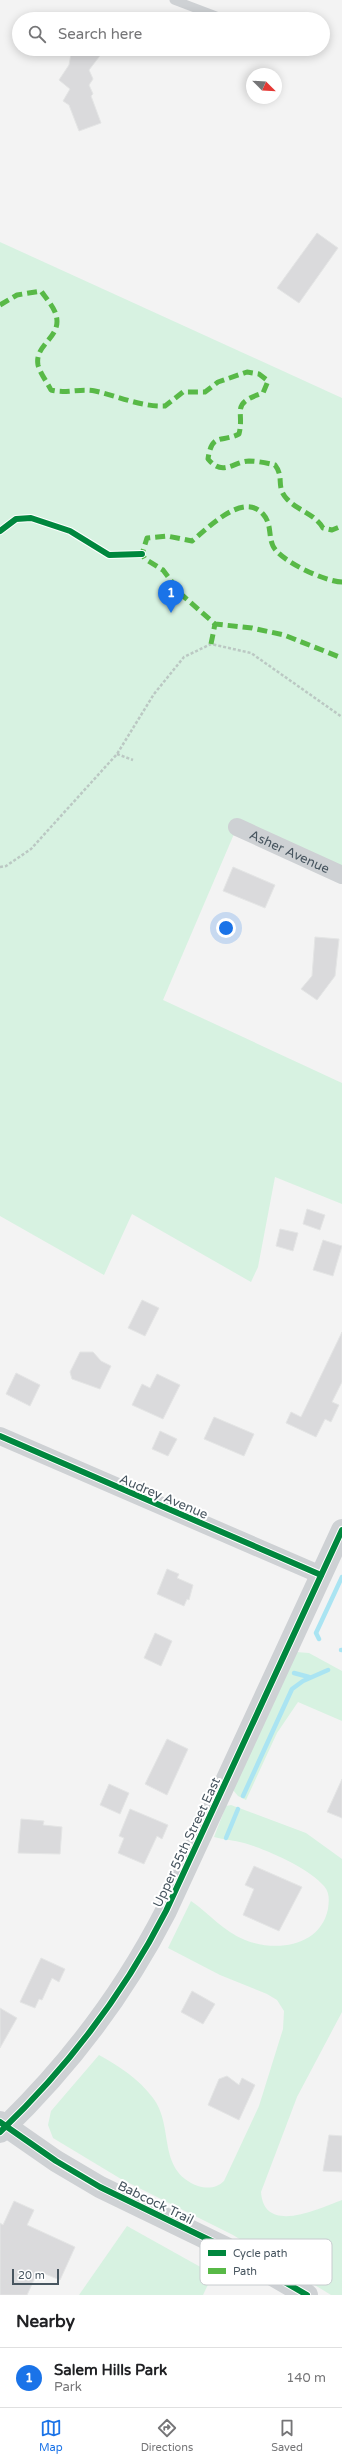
<!DOCTYPE html>
<html lang="en">
<head>
<meta charset="utf-8">
<style>
	body { margin:0; font-family:"Varela Round",sans-serif; background:#f2f2f2; color:#202124 }
	.compass { position:absolute; left:246px; top:68px; width:36px; height:36px; border-radius:50%; background:#fff; box-shadow:0 2px 10px #0003; rotate:114deg }
	.scale { position:absolute; left:12px; bottom:10px; width:47px; box-sizing:border-box; padding-left:4px; border:2px solid #485660; border-top:0; font-size:11px; line-height:14px; white-space:nowrap; color:#485660; -webkit-text-stroke:3px #fff; paint-order:stroke }
	.you { position:absolute; left:226px; top:928px; width:14px; height:14px; margin:-10px; border:3px solid #fff; border-radius:50%; background:#1a73e8; box-shadow:0 0 0 6px #1a73e833 }
	.badge { display:grid; place-items:center; width:26px; height:26px; border-radius:50%; background:#1a73e8; color:#fff; font-size:13px; font-weight:700 }
	.pin { position:absolute; translate:-50% -33px; filter:drop-shadow(0 1px 2px #0008) }
	.pin::after { content:''; position:absolute; top:21px; width:14px; height:12px; background:inherit; clip-path:polygon(0 0,100% 0,50% 100%) }
	.list { margin:0; padding:0; list-style:none }
	h2 { display:flex; justify-content:space-between; align-items:center; height:52px; margin:0; padding:0 16px; font-size:17px }
	h2 small { font-size:13px; font-weight:400; color:#757577 }
	.list li { display:grid; grid-template-columns:26px 1fr auto; gap:12px; align-items:center; box-sizing:border-box; height:60px; padding:0 16px; border-top:1px solid #e0e0e0 }
	.list b { display:block; font-size:15px; white-space:nowrap }
	.list p { margin:0; font-size:13px; white-space:nowrap; color:#757577 }
	.list em { font-size:13px; font-style:normal; color:#757577 }
	.icon { flex:none; width:22px; height:22px; fill:none; stroke:currentColor; stroke-width:2; stroke-linecap:round; stroke-linejoin:round }
	.map { position:relative; flex:none; width:342px; height:2295px; overflow:hidden }
	.search { position:absolute; background:#fff; box-shadow:0 2px 10px #0003; left:12px; right:12px; top:12px; height:44px; display:flex; align-items:center; gap:10px; box-sizing:border-box; padding:0 14px; border-radius:22px; color:#757577; font-size:15px }
	.sheet { height:112px; background:#fff }
	nav { display:flex; justify-content:space-around; align-items:center; box-sizing:border-box; height:56px; border-top:1px solid #e0e0e0; background:#fff; font-size:11px; color:#757577 }
	nav a { display:grid; justify-items:center; gap:2px }
	nav .on { color:#1a73e8 }
	.map>svg:first-child { display:block }
</style>
</head>
<body>
<div class="map">
<svg width="342" height="2295" viewBox="0 0 342 2295">
	<rect width="100%" height="100%" fill="#f3f3f3"/>
	<!-- green -->
	<g fill="#d7f2e1">
		<polygon points="0,242 342,398 342,875 237,827 163,1000 342,1083 342,1204 275,1177 258,1267 251,1282 132,1214 104,1275 0,1216"/>
		<polygon points="296,1652 309,1653 342,1671 342,1721 298,1702 277,1733 246,1800 238,1796 233,1790"/>
		<path d="M231 1805 306 1833 342 1859V2012L297 2097 261 2192C264 2236 320 2208 342 2200V2295H331L233 2235 121 2179 53 2138 48 2125 51 2111 99 2055C119 2066 139 2079 153 2098 175 2127 156 2170 198 2186 208 2189 217 2188 224 2181L259 2106 283 2029 284 2011 277 2000 267 1994 220 1975 168 1948 191 1901C210 1914 224 1932 245 1940 276 1952 320 1947 328 1909 329 1901 330 1893 324 1886 309 1868 266 1849 244 1843 234 1840 224 1840 214 1837L226 1806Z"/>
		<polygon points="127,2226 213,2274 203,2295 79,2295"/>
	</g>
	<g fill="none" stroke-linecap="round" stroke-linejoin="round">
		<!-- stream -->
		<g stroke="#aae4f2" stroke-width="4.5">
			<polyline points="319,1639 316,1633 342,1577"/>
			<polyline points="341,1650 342,1650"/>
			<polyline points="294,1673 309,1677"/>
			<polyline points="243,1796 292,1689 303,1681 328,1670"/>
			<polyline points="226,1838 238,1809"/>
		</g>
	</g>
	<!-- building -->
	<g fill="#dadadc" stroke="#e4e5e5">
		<polygon points="83,49 105,49 89,70 93,79 89,85 93,94 91,96 101,123 79,131 69,105 63,101 70,89 59,80 69,65 71,54 80,55"/>
		<polygon points="317,233 338,248 299,303 277,288"/>
		<polygon points="233,867 275,885 265,908 223,891"/>
		<polygon points="315,937 339,939 335,976 317,1000 301,989 312,976"/>
		<polygon points="307,1209 325,1215 320,1230 303,1224"/>
		<polygon points="280,1229 298,1233 293,1251 276,1246"/>
		<polygon points="323,1240 342,1246 333,1276 313,1270"/>
		<polygon points="142,1300 159,1308 145,1336 128,1328"/>
		<polygon points="342,1332 342,1382 332,1402 339,1405 331,1422 325,1419 316,1437 286,1423 291,1412 301,1417"/>
		<polygon points="80,1352 93,1352 101,1361 111,1366 100,1389 72,1379 70,1372"/>
		<polygon points="16,1373 40,1385 30,1406 6,1394"/>
		<polygon points="157,1374 180,1385 163,1419 132,1405 142,1384 150,1388"/>
		<polygon points="214,1417 254,1434 244,1456 204,1439"/>
		<polygon points="160,1431 177,1439 168,1456 152,1449"/>
		<polygon points="167,1569 179,1574 177,1578 193,1585 189,1600 187,1599 184,1606 157,1594"/>
		<polygon points="155,1633 172,1641 161,1666 144,1658"/>
		<polygon points="167,1739 188,1749 167,1795 145,1784"/>
		<polygon points="342,1779 342,1818 327,1812"/>
		<polygon points="109,1784 129,1793 120,1814 100,1805"/>
		<polygon points="130,1809 168,1825 162,1839 157,1836 144,1864 118,1853 124,1838 119,1836"/>
		<polygon points="21,1819 44,1821 43,1825 62,1827 60,1854 18,1853"/>
		<polygon points="254,1866 302,1887 279,1931 243,1915 254,1889 245,1885"/>
		<polygon points="41,1958 65,1969 59,1982 52,1978 42,2000 39,1999 35,2008 20,2002"/>
		<polygon points="192,1991 215,2004 203,2024 181,2012"/>
		<polygon points="0,2008 17,2018 0,2048"/>
		<polygon points="227,2076 239,2085 242,2078 255,2085 239,2120 208,2105 219,2079"/>
		<polygon points="329,2135 342,2136 342,2172 323,2171"/>
		<polygon points="14,2201 34,2210 27,2225 75,2247 60,2280 38,2271 27,2295 0,2295 0,2223 3,2225"/>
	</g>
	<g fill="none" stroke-linecap="round" stroke-linejoin="round">
		<!-- path -->
		<g stroke="#bbc8c3" stroke-width="2.5" stroke-dasharray="3 2" stroke-linecap="butt">
			<polyline points="117,754 133,760"/>
			<polyline points="0,867 6,866 31,849 117,754 154,694 184,657 211,644 251,653 342,717"/>
		</g>
		<!-- service -->
		<polyline stroke="#ced1d4" stroke-width="9" points="174,0 224,19"/>
		<!-- minor -->
		<g stroke="#ced1d4" stroke-width="18">
			<path id="s1" d="M237 827 342 875"/>
			<polyline points="0,1436 321,1575"/>
		</g>
		<!-- tertiary -->
		<g stroke="#ced1d4" stroke-width="22">
			<polyline points="0,2122 56,2161 100,2187 226,2248 307,2295"/>
			<path d="M0 2132C68 2067 123 1995 166 1911L342 1530"/>
		</g>
		<!-- quiet -->
		<g stroke="#58b947" stroke-width="5" stroke-dasharray="10 5" stroke-linecap="butt">
			<path d="M0 305 17 295 41 291C46 298 52 305 55 312 65 337 34 343 38 365 40 373 47 382 51 390 66 394 80 388 95 391 118 396 141 407 165 406L183 392H205L218 382 247 372 259 374 268 381 263 393C229 404 245 410 239 434 221 443 212 432 208 459 223 477 232 462 249 461 257 461 267 463 275 465 285 478 275 486 287 499 298 511 314 513 323 528L332 530 342 526"/>
			<path d="M342 582C326 582 280 561 273 546 268 535 272 524 263 514 243 491 207 529 192 541L167 536 147 538 142 554 145 559 163 570 182 595 215 624 252 628 284 635 342 658"/>
			<polyline points="211,644 215,624"/>
		</g>
		<!-- cycleway casing -->
		<g stroke="#fff" stroke-width="8">
			<g id="cycleway">
				<polyline points="0,531 16,519 31,518 70,531 109,555 142,554"/>
				<polyline points="0,1436 321,1575"/>
				<polyline points="0,2122 56,2161 100,2187 226,2248 307,2295"/>
				<path d="M0 2132C68 2067 123 1995 166 1911L342 1530"/>
			</g>
		</g>
		<!-- cycleway -->
		<use href="#cycleway" stroke="#00873e" stroke-width="6"/>
	</g>
	<g text-anchor="middle" stroke-width="4" stroke-linejoin="round" paint-order="stroke">
		<!-- street labels -->
		<g font-size="13" fill="#485660" stroke="#fff">
			<text dy="5" stroke="none"><textPath href="#s1" startOffset="58">Asher Avenue</textPath></text>
			<text transform="translate(164 1496) rotate(23)" y="5">Audrey Avenue</text>
			<text transform="translate(186 1842) rotate(-65)" y="5">Upper 55th Street East</text>
			<text transform="translate(156 2202) rotate(26)" y="5">Babcock Trail</text>
		</g>
	</g>
	<!-- legend -->
	<rect x="200" y="2239" width="132" height="46" rx="6" fill="#fff" stroke="#c8cccf" stroke-width="1"/>
	<rect x="208" y="2250" width="18" height="6" fill="#00873e"/>
	<rect x="208" y="2268" width="18" height="6" fill="#58b947"/>
	<g font-size="11" fill="#485660">
		<text x="233" y="2257">Cycle path</text>
		<text x="233" y="2275">Path</text>
	</g>
</svg>
<svg class="compass" viewBox="-18 -18 36 36"><path d="M0-13l5 13h-10z" fill="#e53935"/><path d="M0 13l5-13h-10z" fill="#757577"/></svg>
<div class="scale">20 m</div>
<div class="you"></div>
<div class="pin badge" style="left:171px;top:613px">1</div>
<div class="search"><svg class="icon" aria-label="search" viewBox="0 0 24 24"><circle cx="10" cy="10" r="6"/><path d="M15 15l6 6"/></svg>Search here</div>
</div>
<section class="sheet">
<h2>Nearby<small></small></h2>
<ul class="list">
<li><span class="badge">1</span><div><b>Salem Hills Park</b><p>Park</p></div><em>140 m</em></li>
</ul>
</section>
<nav>
<a class="on"><svg class="icon" aria-label="map" viewBox="0 0 24 24"><path d="M3 6l6-2 6 2 6-2v14l-6 2-6-2-6 2zM9 4v14M15 6v14"/></svg>Map</a>
<a><svg class="icon" aria-label="directions" viewBox="0 0 24 24"><path d="M12 3l9 9-9 9-9-9zM9 14v-3h6M13 9l2 2-2 2"/></svg>Directions</a>
<a><svg class="icon" aria-label="saved" viewBox="0 0 24 24"><path d="M7 4h10v16l-5-4-5 4z"/></svg>Saved</a>
</nav>
</body>
</html>
